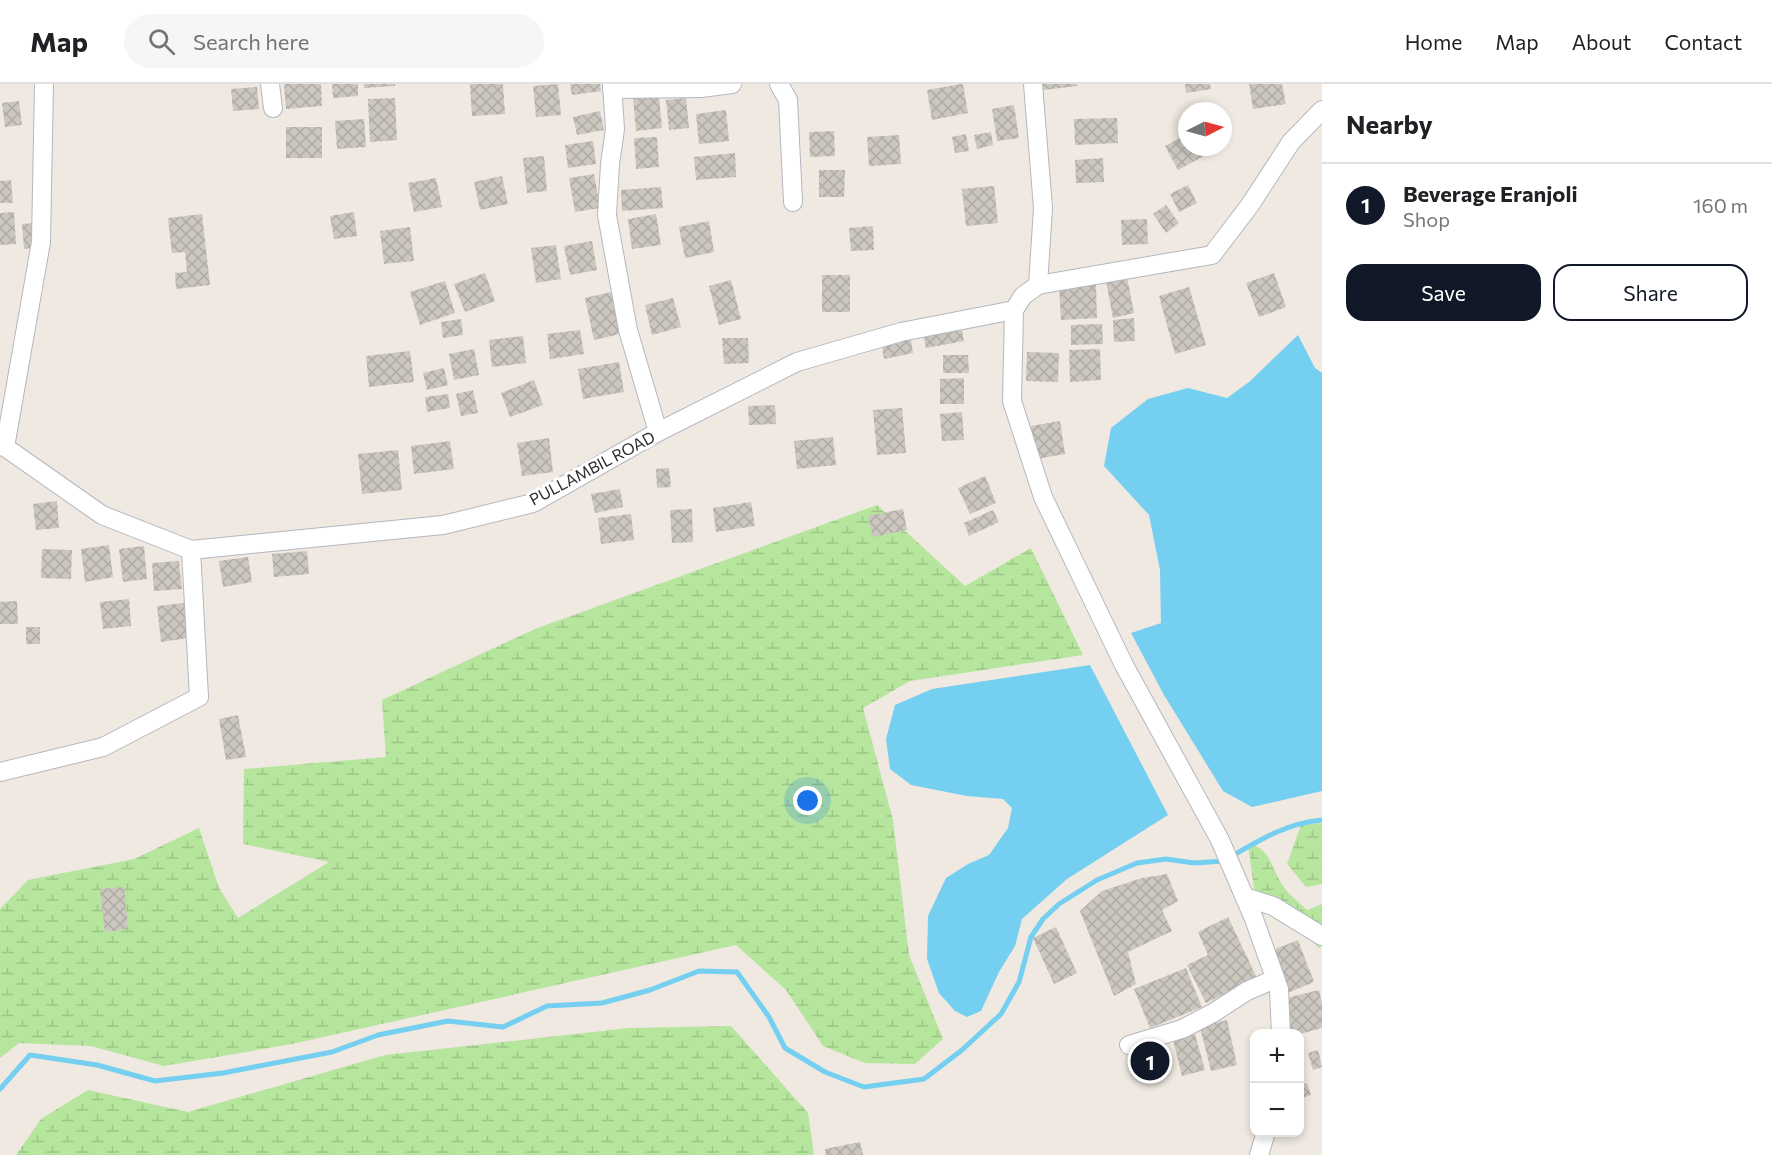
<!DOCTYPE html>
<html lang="en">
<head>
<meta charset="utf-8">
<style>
	body { margin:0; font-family:Commissioner,sans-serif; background:#f6f6f6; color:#202124 }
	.controls { position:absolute; right:18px; bottom:18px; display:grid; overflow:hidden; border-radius:12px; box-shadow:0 3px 9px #0003 }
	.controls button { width:54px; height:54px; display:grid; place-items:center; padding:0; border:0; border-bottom:2px solid #e0e0e0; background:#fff; color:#202124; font:30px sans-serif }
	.compass { position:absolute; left:1178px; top:18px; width:54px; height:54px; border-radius:50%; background:#fff; box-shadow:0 3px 9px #0003; rotate:84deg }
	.you { position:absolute; left:808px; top:717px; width:21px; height:21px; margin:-15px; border:4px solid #fff; border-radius:50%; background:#1a73e8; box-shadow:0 0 0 9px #1a73e833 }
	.badge { display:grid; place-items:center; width:39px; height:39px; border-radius:50%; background:#111827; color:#fff; font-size:20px; font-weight:700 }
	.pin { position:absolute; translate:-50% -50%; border:3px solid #fff; box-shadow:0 2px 6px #0006 }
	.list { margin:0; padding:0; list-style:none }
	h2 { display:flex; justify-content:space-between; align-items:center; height:78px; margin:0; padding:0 24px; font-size:26px }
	h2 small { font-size:20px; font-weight:400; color:#757577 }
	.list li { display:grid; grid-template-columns:39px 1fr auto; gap:18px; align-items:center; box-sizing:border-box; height:84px; padding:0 24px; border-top:2px solid #e0e0e0 }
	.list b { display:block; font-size:22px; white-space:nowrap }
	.list p { margin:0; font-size:20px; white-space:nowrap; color:#757577 }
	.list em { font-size:20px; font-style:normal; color:#757577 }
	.actions { display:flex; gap:12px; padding:18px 24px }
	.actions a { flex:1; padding:14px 0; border:2px solid #111827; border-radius:18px; text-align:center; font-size:21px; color:#111827 }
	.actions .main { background:#111827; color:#fff }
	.icon { flex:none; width:33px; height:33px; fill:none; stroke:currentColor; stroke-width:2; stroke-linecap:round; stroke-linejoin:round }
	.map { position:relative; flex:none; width:1322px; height:1071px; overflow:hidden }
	header { display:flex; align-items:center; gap:36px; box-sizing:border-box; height:84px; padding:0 30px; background:#fff; border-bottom:2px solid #e0e0e0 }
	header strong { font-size:28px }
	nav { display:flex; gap:33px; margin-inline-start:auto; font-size:21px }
	.search { width:420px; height:54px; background:#f6f6f6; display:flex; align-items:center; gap:15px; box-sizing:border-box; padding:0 21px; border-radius:33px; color:#757577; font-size:22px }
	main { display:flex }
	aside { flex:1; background:#fff }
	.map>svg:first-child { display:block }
</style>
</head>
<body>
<header>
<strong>Map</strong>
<div class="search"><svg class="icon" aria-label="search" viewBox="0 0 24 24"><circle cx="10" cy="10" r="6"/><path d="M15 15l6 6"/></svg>Search here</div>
<nav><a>Home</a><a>Map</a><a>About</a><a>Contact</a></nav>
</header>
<main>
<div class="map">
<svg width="1322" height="1071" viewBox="0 0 1322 1071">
	<defs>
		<pattern id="wetland-marsh" width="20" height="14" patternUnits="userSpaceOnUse" patternTransform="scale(1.5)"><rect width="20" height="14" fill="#b6e59e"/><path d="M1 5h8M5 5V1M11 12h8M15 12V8" fill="none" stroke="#9dc588"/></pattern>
		<pattern id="building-cross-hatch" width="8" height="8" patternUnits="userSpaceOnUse" patternTransform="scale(1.5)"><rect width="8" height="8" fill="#cbc7bf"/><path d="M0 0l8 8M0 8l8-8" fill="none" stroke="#afaba4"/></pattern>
	</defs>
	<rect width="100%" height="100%" fill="#efe9e1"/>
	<!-- wetland -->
	<g fill="url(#wetland-marsh)">
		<polygon points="877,421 965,502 1031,464 1083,571 910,597 863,624 893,736 909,871 943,955 915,980 865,979 823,962 786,906 736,861 292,960 164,982 91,962 19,959 0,974 0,825 28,796 134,775 199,744 219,804 238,834 329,778 243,760 244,685 386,673 382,616 535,545"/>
		<polygon points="1322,739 1322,800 1306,803 1287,780 1301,741"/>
		<path d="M1248 760C1271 763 1272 787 1283 802 1289 811 1299 818 1307 826L1322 820V861L1319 864 1307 852 1255 811Z"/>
		<polygon points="731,942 808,1029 814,1071 16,1071 41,1035 88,1006 188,1028 385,971 629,944"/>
	</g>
	<!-- water -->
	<g fill="#75cff0">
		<polygon points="1298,251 1315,284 1322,289 1322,707 1252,723 1223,707 1164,611 1131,549 1161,539 1160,486 1149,431 1104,382 1111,344 1148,315 1188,304 1227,314 1249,298"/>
		<polygon points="1090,581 1168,731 1067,795 1022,835 1015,862 999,888 981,927 967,933 955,927 939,909 927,875 928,832 946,794 968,780 989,771 1008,744 1012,724 1003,715 967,712 911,701 890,685 886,655 895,621 932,605"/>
	</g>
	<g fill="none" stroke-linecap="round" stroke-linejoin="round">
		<!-- stream -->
		<g stroke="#75cff0" stroke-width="5">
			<path d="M1232 772C1261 755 1288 739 1322 736"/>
			<polyline points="0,1005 30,971 97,981 155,997 223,989 332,968 378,951 448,937 503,943 547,922 602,919 650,906 699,887 737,888 769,933 785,964 825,988 864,1003 924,995 962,966 1001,930 1019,898 1031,853 1043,835 1059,820 1097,796 1137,779 1166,775 1194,779 1224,777"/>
		</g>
	</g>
	<!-- building -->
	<g fill="url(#building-cross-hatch)">
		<polygon points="284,0 321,0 322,22 286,25"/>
		<polygon points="332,0 358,0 358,12 333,14"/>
		<polygon points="364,0 395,0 395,2 364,4"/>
		<polygon points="470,0 503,0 505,30 472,32"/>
		<polygon points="558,0 561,31 536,33 533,2"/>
		<polygon points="570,0 600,0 601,7 572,11"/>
		<polygon points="961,0 963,0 968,29 932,36 927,6"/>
		<polygon points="1042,0 1077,0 1078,2 1043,6"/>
		<polygon points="1185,0 1210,0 1211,5 1186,9"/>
		<polygon points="1249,0 1282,0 1286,20 1253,25"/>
		<polygon points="257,3 259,25 233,27 231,5"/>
		<polygon points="659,12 662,44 636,47 633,14"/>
		<polygon points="395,14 397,56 370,58 368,15"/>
		<polygon points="686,14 689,44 669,46 666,16"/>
		<polygon points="19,17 22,41 5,43 2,19"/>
		<polygon points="1014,21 1019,54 997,57 992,25"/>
		<polygon points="726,26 729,57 699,60 696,30"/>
		<polygon points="600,27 604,46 577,51 573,33"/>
		<polygon points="1117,34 1118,59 1075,61 1074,35"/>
		<polygon points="364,35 366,63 337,65 335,37"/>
		<rect x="286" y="43" width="36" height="31"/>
		<polygon points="834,47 835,72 810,73 809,48"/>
		<polygon points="991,48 993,61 977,65 974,51"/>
		<polygon points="966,50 969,67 955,69 952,53"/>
		<polygon points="1187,50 1187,63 1199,63 1204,72 1178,86 1165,62"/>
		<polygon points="899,51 901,80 869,82 867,53"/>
		<polygon points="657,53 659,83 636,85 634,54"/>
		<polygon points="593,57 596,80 568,84 565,61"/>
		<polygon points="735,69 736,93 696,96 694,73"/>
		<polygon points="544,72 547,107 527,109 523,74"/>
		<polygon points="1103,74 1104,98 1076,99 1075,76"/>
		<polygon points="819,86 845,86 844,113 819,113"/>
		<polygon points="594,90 600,124 575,128 569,94"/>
		<polygon points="502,92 508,120 480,126 474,98"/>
		<polygon points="436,94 442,123 414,128 408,99"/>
		<polygon points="11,96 13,119 0,119 0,97"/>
		<polygon points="1188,101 1197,119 1179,128 1170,110"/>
		<polygon points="994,102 998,139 966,142 962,105"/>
		<polygon points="661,103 663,124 622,127 621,106"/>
		<polygon points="1166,121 1179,139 1166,149 1153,130"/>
		<polygon points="14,128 16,160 0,161 0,129"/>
		<polygon points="354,128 357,152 334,155 330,132"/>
		<polygon points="202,130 210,201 176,205 175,189 187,188 185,168 172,169 168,134"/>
		<polygon points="656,130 661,161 632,165 628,135"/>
		<polygon points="1147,135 1148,160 1122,161 1121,136"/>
		<polygon points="709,137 714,168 685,174 679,143"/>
		<polygon points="36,139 38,163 24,165 22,140"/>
		<polygon points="873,142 874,166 851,167 849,144"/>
		<polygon points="410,143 414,177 384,180 380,147"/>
		<polygon points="592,157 597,186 570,191 564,162"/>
		<polygon points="556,161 561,195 536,199 531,164"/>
		<polygon points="485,189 495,217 465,228 454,200"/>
		<polygon points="1274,189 1286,223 1259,233 1246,199"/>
		<rect x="822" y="191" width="28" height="37"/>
		<polygon points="1127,193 1134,229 1113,234 1106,197"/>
		<polygon points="731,196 741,235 719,241 709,202"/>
		<polygon points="445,197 455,229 420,241 410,208"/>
		<polygon points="1096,200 1097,234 1061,236 1059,202"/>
		<polygon points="1189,203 1206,261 1175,270 1159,212"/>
		<polygon points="611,208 620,250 594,256 585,214"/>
		<polygon points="673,214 681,243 652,251 645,221"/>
		<polygon points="1134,234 1135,257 1114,258 1113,236"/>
		<polygon points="461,235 463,251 443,254 441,238"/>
		<polygon points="1102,240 1103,260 1071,261 1071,241"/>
		<polygon points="961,242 964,257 926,264 922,246"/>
		<polygon points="580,246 584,270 550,275 547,250"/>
		<polygon points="910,250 913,269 884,275 881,255"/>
		<polygon points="523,252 526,279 492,283 489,256"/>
		<polygon points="722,254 748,254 749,279 724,280"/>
		<polygon points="474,265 479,291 454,296 449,270"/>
		<polygon points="1100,265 1101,296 1070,298 1069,266"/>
		<polygon points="410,267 414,298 369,303 366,272"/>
		<polygon points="1027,268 1059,269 1058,298 1026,297"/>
		<polygon points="943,271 968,271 969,289 943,289"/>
		<polygon points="619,278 624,308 583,315 578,285"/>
		<polygon points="444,284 448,301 427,306 423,289"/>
		<polygon points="964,294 964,320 940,320 940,295"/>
		<polygon points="534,296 543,321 510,333 501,309"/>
		<polygon points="473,306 478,329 461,332 456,310"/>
		<polygon points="448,310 450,324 427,328 425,313"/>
		<polygon points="775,321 776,340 749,341 748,322"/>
		<polygon points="902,324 906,369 877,371 873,326"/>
		<polygon points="962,328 964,356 942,357 940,330"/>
		<polygon points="1060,337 1065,370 1036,375 1031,342"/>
		<polygon points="833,353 836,381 797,385 794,357"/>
		<polygon points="549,354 553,388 522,392 517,359"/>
		<polygon points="450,357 454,385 414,390 411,362"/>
		<polygon points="398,366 402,406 362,410 358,370"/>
		<polygon points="669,384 671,403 657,404 656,385"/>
		<polygon points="985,392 996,419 970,430 958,404"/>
		<polygon points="620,405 623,423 595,429 591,410"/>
		<polygon points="57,417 59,444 36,446 33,420"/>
		<polygon points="751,418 755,442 716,448 713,424"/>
		<polygon points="692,425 693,458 672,459 670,426"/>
		<polygon points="903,425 907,446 873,453 868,432"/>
		<polygon points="993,426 999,438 969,452 964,439"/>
		<polygon points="631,430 634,456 601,460 598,434"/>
		<polygon points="109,461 113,493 85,498 81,465"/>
		<polygon points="144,462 147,495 123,498 119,465"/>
		<polygon points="42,465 72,466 71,495 41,494"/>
		<polygon points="307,467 309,490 274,493 272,470"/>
		<polygon points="248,473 252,498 223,503 219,477"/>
		<polygon points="179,477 182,505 154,507 152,479"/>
		<polygon points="129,515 131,542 103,545 100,518"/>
		<polygon points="17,517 18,540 0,540 0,518"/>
		<polygon points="184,519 188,554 161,558 157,522"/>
		<rect x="26" y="543" width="14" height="17"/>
		<polygon points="238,631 246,673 226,676 219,635"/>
		<polygon points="1167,790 1178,817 1162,826 1172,847 1128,868 1136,900 1114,912 1080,827 1102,807 1142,794"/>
		<polygon points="124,803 128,845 105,848 100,805"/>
		<polygon points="1228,833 1257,894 1206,919 1187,881 1208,871 1198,848"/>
		<polygon points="1056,843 1077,889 1054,900 1033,854"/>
		<polygon points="1298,856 1314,898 1285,910 1268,868"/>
		<polygon points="1186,884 1202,923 1150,944 1134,905"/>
		<polygon points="1319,906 1322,919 1322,944 1300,950 1291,950 1282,915"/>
		<polygon points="1227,936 1237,981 1211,987 1200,943"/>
		<polygon points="1195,950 1205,986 1182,992 1173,956"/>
		<polygon points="1158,958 1165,989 1142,995 1134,964"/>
		<polygon points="1318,966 1322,983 1313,986 1308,969"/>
		<polygon points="1307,999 1311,1011 1300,1015 1300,1001"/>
		<polygon points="860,1058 863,1071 826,1071 825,1065"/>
	</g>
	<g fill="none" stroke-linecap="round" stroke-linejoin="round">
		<!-- minor casing -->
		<g stroke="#b4b7c1" stroke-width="20">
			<g id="minor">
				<polyline points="270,0 273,24"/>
				<polyline points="612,0 615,45 610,80 607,131 628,246 658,348"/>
				<polyline points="779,0 788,16 793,118"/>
				<polyline points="1033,0 1043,124 1038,201"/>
				<polyline points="612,5 701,4 732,0"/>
				<polyline points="0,362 5,363 102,431 191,466 443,441 533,419 658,348 797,278 901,248 1014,226"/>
				<polyline points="5,363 41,158 44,0"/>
				<polyline points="0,688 103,663 199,613 191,466"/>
				<polyline points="1245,813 1273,822 1322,852"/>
				<polyline points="1281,950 1279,905 1254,835 1220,756 1124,581 1043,413 1012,317 1014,226 1023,212 1038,201 1212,171 1250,121 1291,58 1322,26"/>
				<polyline points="1129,961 1182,945 1213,929 1247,907 1275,895"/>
				<polyline points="1259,1071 1266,1048"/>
			</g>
		</g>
		<!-- minor -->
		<use href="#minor" stroke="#fff" stroke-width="18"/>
	</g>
	<g text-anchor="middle" stroke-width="6" stroke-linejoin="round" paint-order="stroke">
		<!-- street labels -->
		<g font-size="16" fill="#2e2e2e" stroke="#fff">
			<text transform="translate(592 384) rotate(-28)" y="6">PULLAMBIL ROAD</text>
		</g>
	</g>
</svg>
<div class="controls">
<button>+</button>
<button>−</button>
</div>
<svg class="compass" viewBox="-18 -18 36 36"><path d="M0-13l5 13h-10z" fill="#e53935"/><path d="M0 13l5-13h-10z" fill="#757577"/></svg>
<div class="you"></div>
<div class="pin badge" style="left:1150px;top:977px">1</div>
</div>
<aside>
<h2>Nearby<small></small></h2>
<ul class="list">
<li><span class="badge">1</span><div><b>Beverage Eranjoli</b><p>Shop</p></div><em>160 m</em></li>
</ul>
<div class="actions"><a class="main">Save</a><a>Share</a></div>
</aside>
</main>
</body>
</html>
